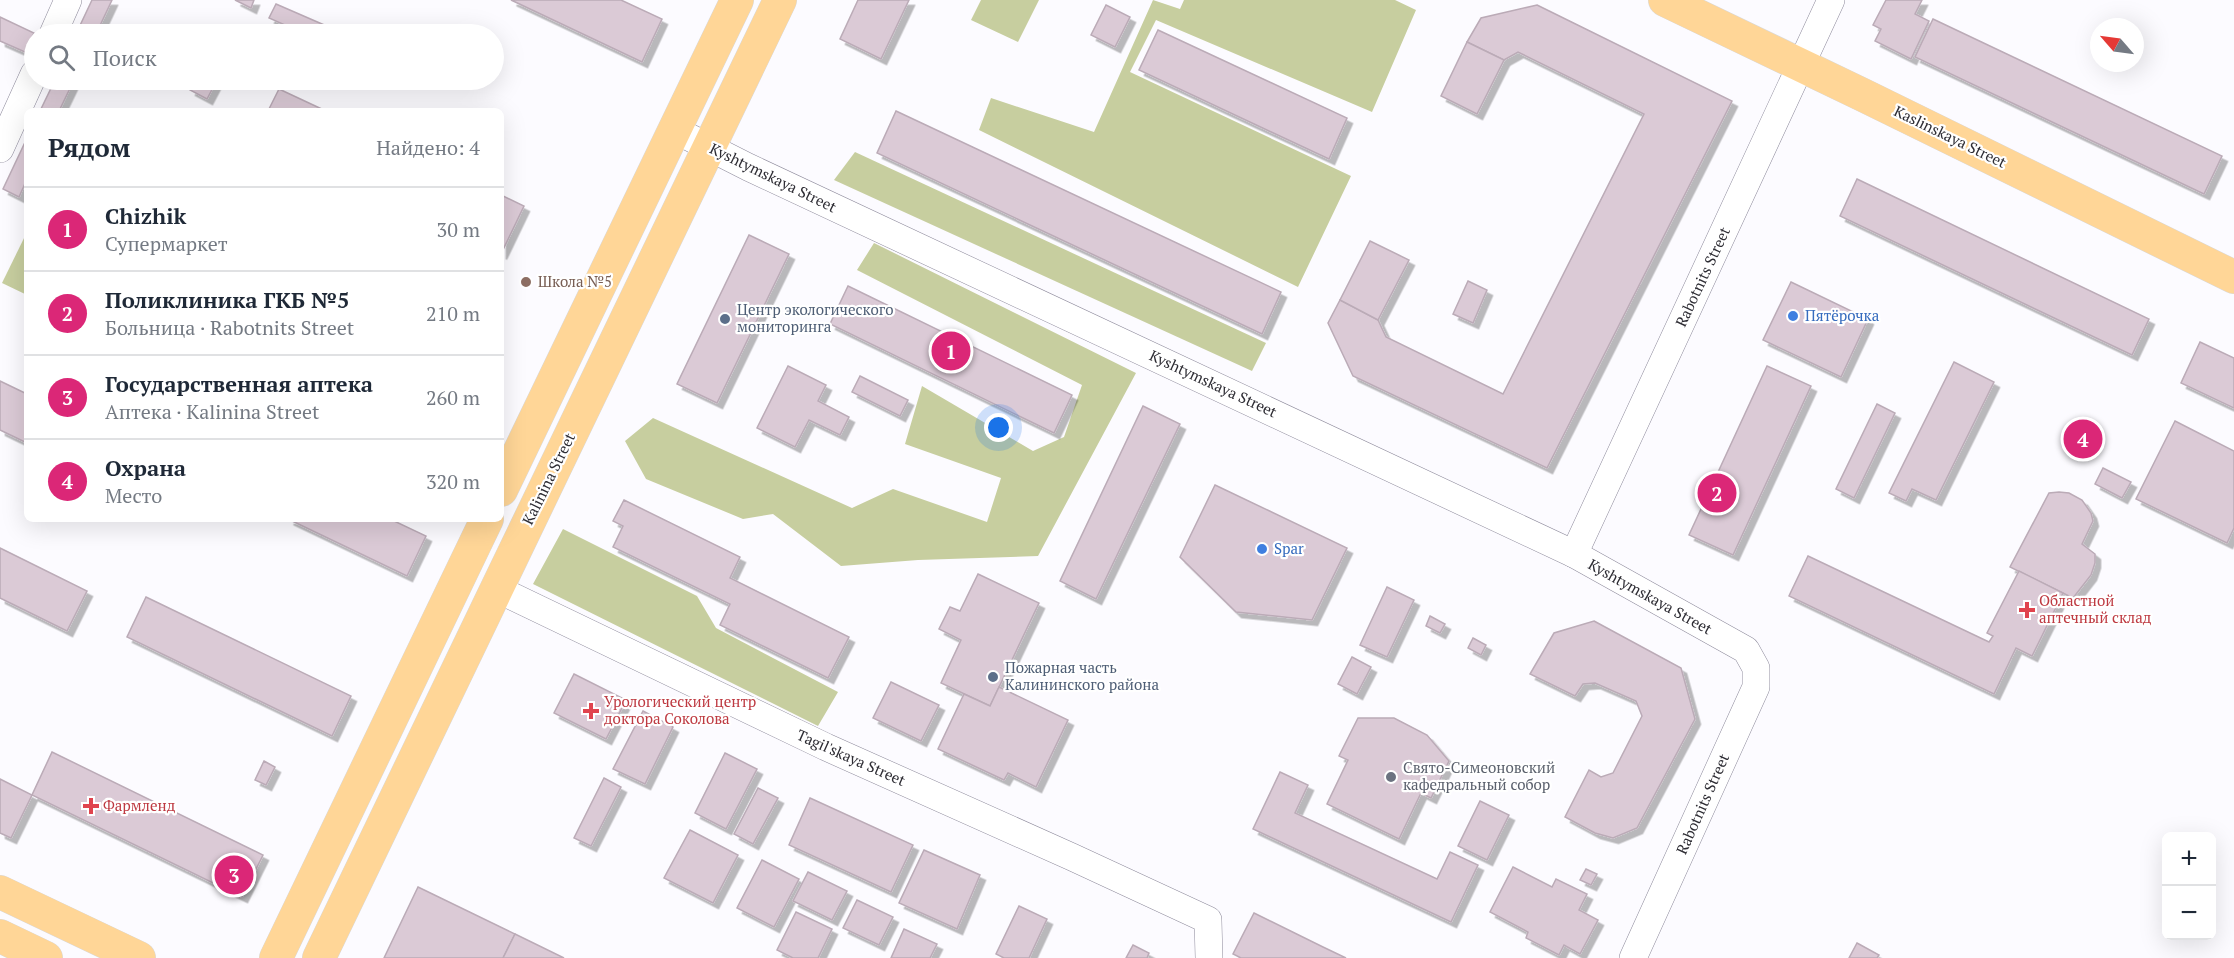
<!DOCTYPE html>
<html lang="ru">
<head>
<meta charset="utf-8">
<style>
	body { margin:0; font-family:"PT Serif",serif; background:#f6f6f7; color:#1f2937 }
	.controls { position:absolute; right:18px; bottom:18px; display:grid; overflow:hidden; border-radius:9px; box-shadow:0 6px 24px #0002 }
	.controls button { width:54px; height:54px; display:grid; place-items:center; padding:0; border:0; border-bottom:2px solid #e0e1e3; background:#fff; color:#1f2937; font:30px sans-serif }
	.compass { position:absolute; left:2090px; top:18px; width:54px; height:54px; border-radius:50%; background:#fff; box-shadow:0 6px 24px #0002; rotate:298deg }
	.you { position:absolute; left:999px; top:428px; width:21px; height:21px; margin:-15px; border:4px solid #fff; border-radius:50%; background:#1a73e8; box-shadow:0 0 0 9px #1a73e833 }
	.badge { display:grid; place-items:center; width:39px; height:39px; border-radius:50%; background:#db2777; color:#fff; font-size:20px; font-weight:700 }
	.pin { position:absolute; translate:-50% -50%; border:3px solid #fff; box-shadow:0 2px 6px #0006 }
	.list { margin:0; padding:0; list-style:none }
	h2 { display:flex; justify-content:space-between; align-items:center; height:78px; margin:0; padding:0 24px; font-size:26px }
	h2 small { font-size:20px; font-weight:400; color:#747a83 }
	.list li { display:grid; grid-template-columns:39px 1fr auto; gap:18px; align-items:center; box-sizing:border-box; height:84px; padding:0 24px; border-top:2px solid #e0e1e3 }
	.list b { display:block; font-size:22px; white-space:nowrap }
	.list p { margin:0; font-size:20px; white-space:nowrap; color:#747a83 }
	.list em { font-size:20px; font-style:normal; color:#747a83 }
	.icon { flex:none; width:33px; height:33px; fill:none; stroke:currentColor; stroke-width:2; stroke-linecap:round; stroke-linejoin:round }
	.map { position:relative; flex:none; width:2234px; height:958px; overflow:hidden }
	.search { position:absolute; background:#fff; box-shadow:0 6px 24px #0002; left:24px; top:24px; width:480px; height:66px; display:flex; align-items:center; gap:15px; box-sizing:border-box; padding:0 21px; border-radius:33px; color:#747a83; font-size:22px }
	.panel { position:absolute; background:#fff; box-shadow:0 6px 24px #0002; left:24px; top:108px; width:480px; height:414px; border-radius:9px }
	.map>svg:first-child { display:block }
</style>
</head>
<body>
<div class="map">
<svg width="2234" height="958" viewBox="0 0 2234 958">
	<defs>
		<filter id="shadow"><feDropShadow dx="5.5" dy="5.5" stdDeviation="0" flood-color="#0004"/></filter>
	</defs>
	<rect width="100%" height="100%" fill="#fcfbff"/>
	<!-- green -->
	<g fill="#c7ce9f">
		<polygon points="981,0 1039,0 1018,42 971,20"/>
		<polygon points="1153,0 1180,9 1184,0 1395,0 1416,10 1372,112 1156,20 1130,72 1351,176 1298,287 979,130 991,98 1094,132"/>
		<polygon points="855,152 1266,343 1252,371 834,180"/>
		<polygon points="27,232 27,295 2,283"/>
		<polygon points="874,243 1136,373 1038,556 918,560 841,566 773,514 743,519 646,479 625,441 653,418 852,508 893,489 987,522 1001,478 905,444 922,386 1033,451 1064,437 1082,385 857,270"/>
		<polygon points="563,529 697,596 716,628 838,692 818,726 533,584"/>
	</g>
	<!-- building -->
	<g fill="#dbcad6" stroke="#bbabb7" stroke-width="1.5" filter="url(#shadow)">
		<polygon points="92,0 112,0 96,34 76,34"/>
		<polygon points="235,0 254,0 251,8"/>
		<polygon points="511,0 621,0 662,19 642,62"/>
		<polygon points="858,0 909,0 881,59 840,39"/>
		<polygon points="1886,0 1922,0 1915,14 1929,21 1911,59 1875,41 1881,29 1873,25"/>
		<polygon points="276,4 345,34 305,34 269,18"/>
		<polygon points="1106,5 1130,17 1115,47 1091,35"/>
		<polygon points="1537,5 1732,101 1547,468 1353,376 1328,323 1340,300 1378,320 1386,337 1503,394 1644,114 1518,52 1504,60 1467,42 1481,18"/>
		<polygon points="0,17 34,33 25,52 0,41"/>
		<polygon points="1933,19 2222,156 2204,194 1915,57"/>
		<polygon points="1158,30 1347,118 1329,159 1139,70"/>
		<polygon points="1467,42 1504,60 1477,114 1441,96"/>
		<polygon points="55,80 74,80 59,111 40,111"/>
		<polygon points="195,80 217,80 207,99 190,90"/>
		<polygon points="279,89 326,111 268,111"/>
		<polygon points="896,111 1281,292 1262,334 877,153"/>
		<polygon points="27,138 27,179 19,197 3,189"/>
		<polygon points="1857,179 2149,319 2132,355 1840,216"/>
		<polygon points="501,195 524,206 501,254"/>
		<polygon points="749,235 789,254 717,403 677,384"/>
		<polygon points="1370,241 1409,260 1378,320 1340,300"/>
		<polygon points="1468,281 1487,290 1473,323 1453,314"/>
		<polygon points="1791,282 1868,319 1841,377 1763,340"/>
		<polygon points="848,286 1072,395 1054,433 830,324"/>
		<polygon points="2200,342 2234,358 2234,408 2181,383"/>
		<polygon points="1954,362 1994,382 1936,500 1912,489 1906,501 1889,493"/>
		<polygon points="788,366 826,385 818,401 849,417 840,435 809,420 795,447 757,428"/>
		<polygon points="1767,366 1811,386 1733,555 1689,535"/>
		<polygon points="860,376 908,400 900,416 852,392"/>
		<polygon points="0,381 27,394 27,443 0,430"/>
		<polygon points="1877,404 1895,413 1854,498 1836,489"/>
		<polygon points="1143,406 1180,424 1096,599 1060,581"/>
		<polygon points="2175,421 2234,451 2234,528 2227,543 2136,499"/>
		<polygon points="2081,432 2090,436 2085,447 2076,442"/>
		<polygon points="2103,468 2131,482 2122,498 2095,484"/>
		<polygon points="1215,485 1347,548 1312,620 1236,612 1180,557"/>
		<polygon points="2059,492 2069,493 2082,500 2091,513 2093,521 2082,544 2095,554 2095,563 2091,575 2073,598 2010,567 2049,493"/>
		<polygon points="624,500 740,557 730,578 849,637 828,678 720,625 730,604 613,547 623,526 613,521"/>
		<polygon points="288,519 390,519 426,536 407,576"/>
		<polygon points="0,548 87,591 67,631 0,598"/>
		<polygon points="1808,556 1989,642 1993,636 1987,633 2019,571 2063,593 2032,656 2016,648 1994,694 1789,596"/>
		<polygon points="978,574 1039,603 990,706 941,683 961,640 939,629 950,607 960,611"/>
		<polygon points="1387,587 1414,600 1387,657 1360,645"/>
		<polygon points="146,597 351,696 332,736 127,637"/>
		<polygon points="1430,616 1445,624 1440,633 1426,626"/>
		<polygon points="1594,621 1681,668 1695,719 1637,828 1613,838 1595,833 1565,817 1589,770 1601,777 1613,773 1642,716 1636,701 1595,683 1583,684 1575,696 1530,674 1554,633"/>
		<polygon points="1473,638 1486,645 1481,655 1468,648"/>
		<polygon points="1352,657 1371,667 1357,694 1338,684"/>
		<polygon points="574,674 626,700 606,739 554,713"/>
		<polygon points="891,682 939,705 921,741 873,718"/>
		<polygon points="999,687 1068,720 1036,787 1008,773 1004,780 938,749 964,694 990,706"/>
		<polygon points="643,711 673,727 645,784 613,769"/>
		<polygon points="1358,718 1394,718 1427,735 1449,761 1431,798 1421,793 1399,839 1327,804 1348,760 1339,756"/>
		<polygon points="52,752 263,855 242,897 32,795"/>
		<polygon points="725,753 757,769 726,829 695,813"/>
		<polygon points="264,761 275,767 266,785 255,780"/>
		<polygon points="1280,772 1308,785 1295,813 1437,879 1450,852 1478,865 1451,922 1253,829"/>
		<polygon points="604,778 621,787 591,846 574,838"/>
		<polygon points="0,779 32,795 11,838 0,833"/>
		<polygon points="758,788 778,798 753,844 734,834"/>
		<polygon points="810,798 913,845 891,892 789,845"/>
		<polygon points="1480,801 1509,815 1487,860 1458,846"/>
		<polygon points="690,830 738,855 713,903 664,878"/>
		<polygon points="924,850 980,875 957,929 899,903"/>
		<polygon points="762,860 799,879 774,927 737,908"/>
		<polygon points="1513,867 1552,887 1556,879 1587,894 1579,910 1598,920 1580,954 1564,945 1559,955 1526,938 1528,932 1490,912"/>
		<polygon points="1586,869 1597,874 1591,885 1580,880"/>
		<polygon points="808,872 847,891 832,920 793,901"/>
		<polygon points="418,887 515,934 503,958 384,958"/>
		<polygon points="857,900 893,917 879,945 843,928"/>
		<polygon points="1019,906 1047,919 1029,958 1004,958 996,954"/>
		<polygon points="796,912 832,929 818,958 793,958 777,950"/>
		<polygon points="1254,913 1323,947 1346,958 1241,958 1233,954"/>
		<polygon points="904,929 937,944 930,958 891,958"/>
		<polygon points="515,934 564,958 503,958"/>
		<polygon points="1857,943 1879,955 1877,958 1849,958"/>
		<polygon points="1133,945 1149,953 1147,958 1126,958"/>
	</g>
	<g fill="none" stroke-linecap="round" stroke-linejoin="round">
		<!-- minor casing -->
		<g stroke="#8e8b9c" stroke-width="28">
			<g id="minor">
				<polyline points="53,34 68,0"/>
				<polyline points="675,130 748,167 1574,554 1746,650 1756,668 1756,687 1633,958"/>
				<polyline points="0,149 34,74"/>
				<polyline points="1574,554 1831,0"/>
				<polyline points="497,589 826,747 1072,857 1208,920 1209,958"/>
			</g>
		</g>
		<!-- major casing -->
		<g stroke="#d9d9da" stroke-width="34">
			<g id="major">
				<polyline points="1665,0 1863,95 2234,277"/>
				<polyline points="501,490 737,0"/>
				<polyline points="0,892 139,958"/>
				<polyline points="0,936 46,958"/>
				<polyline points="276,958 487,519"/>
				<polyline points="319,958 780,0"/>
			</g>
		</g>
		<!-- minor -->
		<use href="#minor" stroke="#fff" stroke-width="27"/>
		<!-- major -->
		<use href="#major" stroke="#ffd697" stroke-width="33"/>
	</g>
	<!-- markers -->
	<circle fill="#8d6e63" stroke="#fff" stroke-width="2" cx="526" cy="282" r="6"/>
	<g fill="#3f7fe0" stroke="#fff" stroke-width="2">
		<circle cx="1793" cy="316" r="6"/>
		<circle cx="1262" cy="549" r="6"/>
	</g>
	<g fill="#5c6f8a" stroke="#fff" stroke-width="2">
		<circle cx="725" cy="319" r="6"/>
		<circle cx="993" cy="677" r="6"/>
	</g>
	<g fill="#e0444e" stroke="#fff" stroke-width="2">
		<path d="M2024 601h6v6h6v6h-6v6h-6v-6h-6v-6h6z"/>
		<path d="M588 702h6v6h6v6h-6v6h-6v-6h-6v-6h6z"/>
		<path d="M88 797h6v6h6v6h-6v6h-6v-6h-6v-6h6z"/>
	</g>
	<circle fill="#6b7280" stroke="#fff" stroke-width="2" cx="1391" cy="777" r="6"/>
	<g text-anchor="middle" stroke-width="4.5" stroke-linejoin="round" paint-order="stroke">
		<!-- street labels -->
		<g font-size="15" fill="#2e2d34" stroke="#fff">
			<text transform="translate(1950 137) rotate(26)" y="5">Kaslinskaya Street</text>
			<text transform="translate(773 178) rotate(26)" y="5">Kyshtymskaya Street</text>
			<text transform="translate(1703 277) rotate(-65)" y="5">Rabotnits Street</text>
			<text transform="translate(1213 384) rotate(25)" y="5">Kyshtymskaya Street</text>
			<text transform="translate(549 479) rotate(-64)" y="5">Kalinina Street</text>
			<text transform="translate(1650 597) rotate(29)" y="5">Kyshtymskaya Street</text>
			<text transform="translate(851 758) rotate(24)" y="5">Tagil'skaya Street</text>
			<text transform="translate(1703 804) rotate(-66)" y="5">Rabotnits Street</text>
		</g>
		<!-- education labels -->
		<g font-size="15" fill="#785e54" stroke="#fff" text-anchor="start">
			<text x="538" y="287">Школа №5</text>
		</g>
		<!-- service labels -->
		<g font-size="15" fill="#4e5e75" stroke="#fff" text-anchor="start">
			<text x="737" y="315">Центр экологического<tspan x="737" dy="17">мониторинга</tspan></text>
			<text x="1005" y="673">Пожарная часть<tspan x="1005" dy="17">Калининского района</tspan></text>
		</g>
		<!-- shop labels -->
		<g font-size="15" fill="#366cbe" stroke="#fff" text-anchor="start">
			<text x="1805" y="321">Пятёрочка</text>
			<text x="1274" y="554">Spar</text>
		</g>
		<!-- health labels -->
		<g font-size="15" fill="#be3a42" stroke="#fff" text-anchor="start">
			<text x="2039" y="606">Областной<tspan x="2039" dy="17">аптечный склад</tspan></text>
			<text x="604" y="707">Урологический центр<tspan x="604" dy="17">доктора Соколова</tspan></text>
			<text x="103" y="811">Фармленд</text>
		</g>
		<!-- worship labels -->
		<g font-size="15" fill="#5b616d" stroke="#fff" text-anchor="start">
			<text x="1403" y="773">Свято-Симеоновский<tspan x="1403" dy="17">кафедральный собор</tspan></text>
		</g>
	</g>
</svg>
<div class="controls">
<button>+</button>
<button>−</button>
</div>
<svg class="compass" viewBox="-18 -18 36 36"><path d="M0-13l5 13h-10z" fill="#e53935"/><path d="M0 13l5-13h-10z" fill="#747a83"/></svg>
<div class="you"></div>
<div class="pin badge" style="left:951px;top:351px">1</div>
<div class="pin badge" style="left:1717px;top:493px">2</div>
<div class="pin badge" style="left:234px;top:875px">3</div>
<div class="pin badge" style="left:2083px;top:439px">4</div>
<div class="search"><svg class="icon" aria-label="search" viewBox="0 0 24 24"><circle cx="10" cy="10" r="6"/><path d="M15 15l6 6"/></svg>Поиск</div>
<section class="panel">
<h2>Рядом<small>Найдено: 4</small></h2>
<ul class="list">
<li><span class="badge">1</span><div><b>Chizhik</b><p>Супермаркет</p></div><em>30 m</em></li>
<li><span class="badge">2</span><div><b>Поликлиника ГКБ №5</b><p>Больница · Rabotnits Street</p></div><em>210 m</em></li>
<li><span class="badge">3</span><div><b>Государственная аптека</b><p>Аптека · Kalinina Street</p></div><em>260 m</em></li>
<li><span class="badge">4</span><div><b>Охрана</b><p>Место</p></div><em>320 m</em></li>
</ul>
</section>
</div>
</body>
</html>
